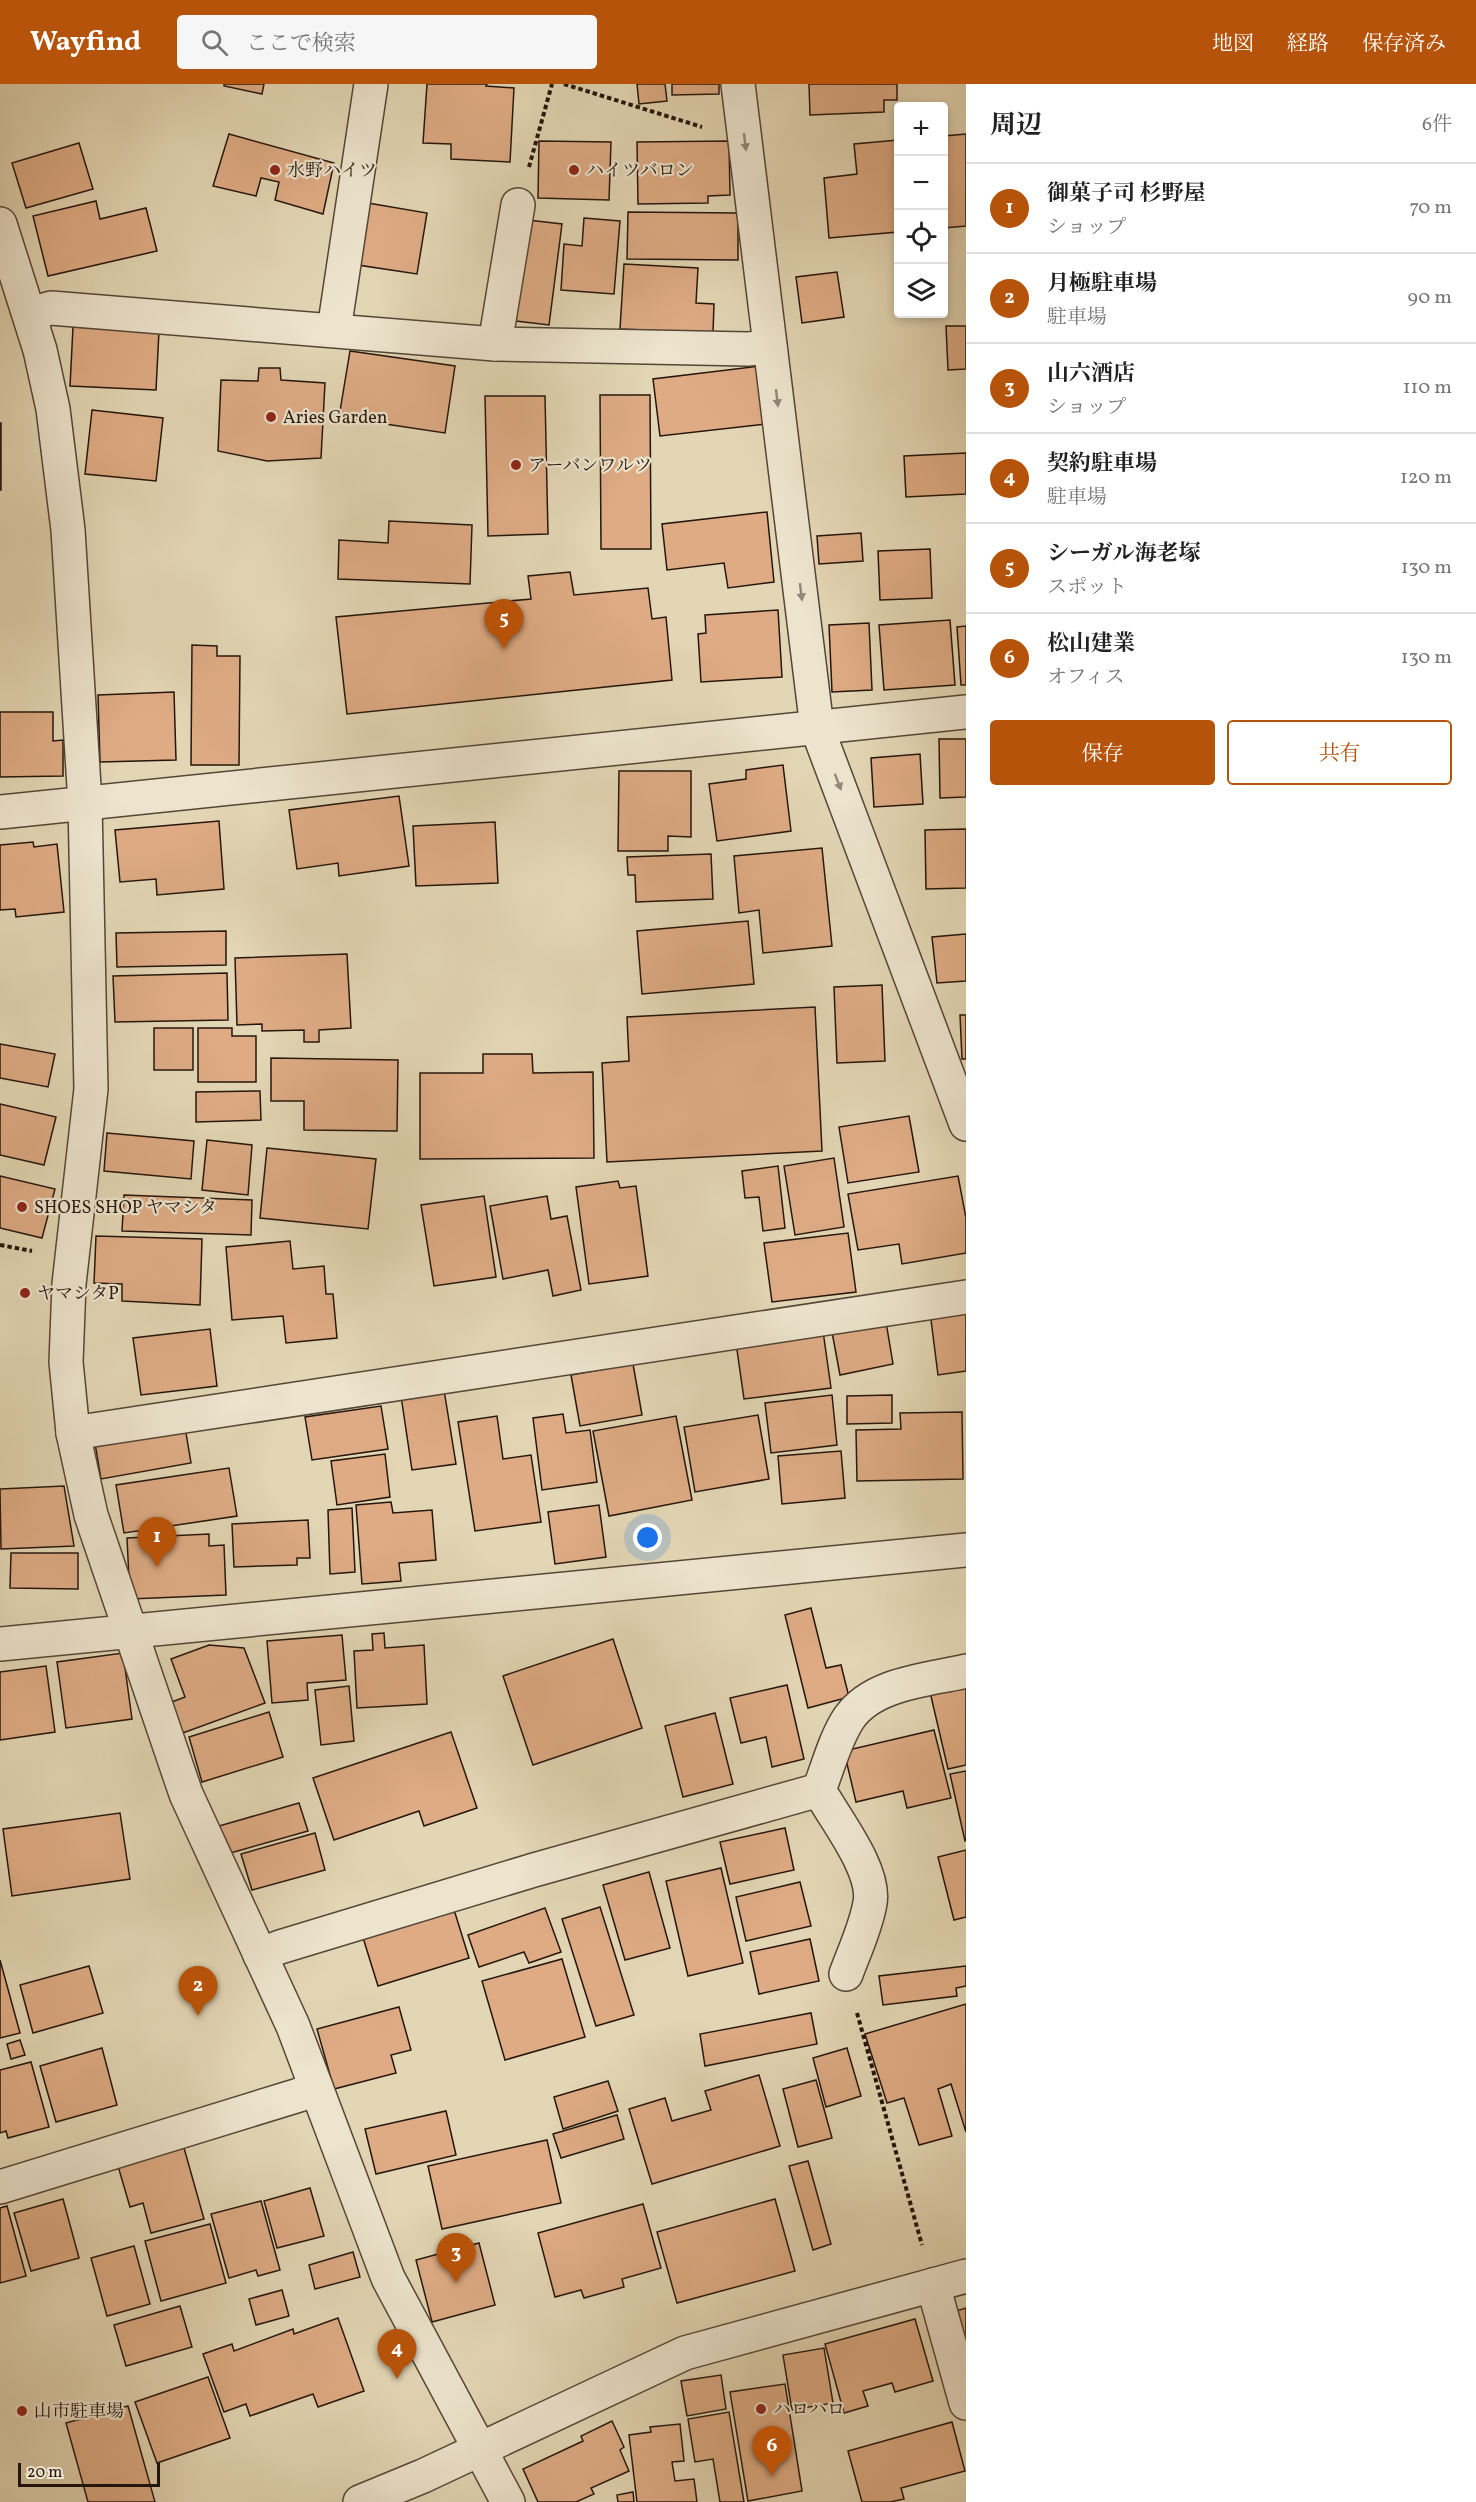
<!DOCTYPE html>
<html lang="ja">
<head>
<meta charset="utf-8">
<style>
	body { margin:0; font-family:Vollkorn,"Noto Serif JP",serif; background:#f6f6f6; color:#222 }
	.controls { position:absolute; right:18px; top:18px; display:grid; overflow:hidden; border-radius:6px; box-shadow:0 3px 9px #0003 }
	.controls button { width:54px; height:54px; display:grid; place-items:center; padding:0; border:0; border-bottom:2px solid #e0e0e0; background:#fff; color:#222; font:30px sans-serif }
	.scale { position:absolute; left:18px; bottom:15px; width:142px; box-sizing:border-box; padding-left:6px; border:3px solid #25160d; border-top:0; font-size:16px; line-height:21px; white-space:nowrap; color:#25160d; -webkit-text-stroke:4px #ede4ce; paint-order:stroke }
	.you { position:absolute; left:648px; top:1454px; width:21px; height:21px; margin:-15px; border:4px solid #fff; border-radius:50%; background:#1a73e8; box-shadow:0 0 0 9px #1a73e833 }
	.badge { display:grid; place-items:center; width:39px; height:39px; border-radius:50%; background:#b45309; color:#fff; font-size:20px; font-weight:700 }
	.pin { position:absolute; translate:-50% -50px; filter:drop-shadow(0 2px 3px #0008) }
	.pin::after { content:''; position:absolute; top:32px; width:21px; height:18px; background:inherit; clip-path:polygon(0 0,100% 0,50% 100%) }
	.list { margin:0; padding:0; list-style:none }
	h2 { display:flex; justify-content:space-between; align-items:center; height:78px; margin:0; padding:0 24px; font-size:26px }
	h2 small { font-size:20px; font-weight:400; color:#767676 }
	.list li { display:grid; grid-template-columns:39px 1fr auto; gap:18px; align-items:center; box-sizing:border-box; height:90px; padding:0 24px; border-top:2px solid #e0e0e0 }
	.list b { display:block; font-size:22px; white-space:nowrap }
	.list p { margin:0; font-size:20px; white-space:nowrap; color:#767676 }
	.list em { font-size:20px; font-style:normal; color:#767676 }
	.actions { display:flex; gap:12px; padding:18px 24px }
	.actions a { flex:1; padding:14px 0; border:2px solid #b45309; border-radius:6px; text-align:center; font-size:21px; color:#b45309 }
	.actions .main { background:#b45309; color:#fff }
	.icon { flex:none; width:33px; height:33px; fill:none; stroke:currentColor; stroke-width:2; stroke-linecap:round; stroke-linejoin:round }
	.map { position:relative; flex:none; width:966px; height:2418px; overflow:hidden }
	header { display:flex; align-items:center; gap:36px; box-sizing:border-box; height:84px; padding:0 30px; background:#b45309; color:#fff }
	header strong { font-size:28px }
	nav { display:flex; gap:33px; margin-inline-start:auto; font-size:21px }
	.search { width:420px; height:54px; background:#f6f6f6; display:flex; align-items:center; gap:15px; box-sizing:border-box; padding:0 21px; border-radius:6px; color:#767676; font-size:22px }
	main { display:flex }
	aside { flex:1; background:#fff }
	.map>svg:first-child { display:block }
</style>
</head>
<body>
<header>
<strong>Wayfind</strong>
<div class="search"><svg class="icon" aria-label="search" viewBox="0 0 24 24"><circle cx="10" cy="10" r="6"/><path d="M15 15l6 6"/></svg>ここで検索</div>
<nav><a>地図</a><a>経路</a><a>保存済み</a></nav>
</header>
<main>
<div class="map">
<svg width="966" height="2418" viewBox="0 0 966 2418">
	<rect width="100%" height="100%" fill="#e3d6b4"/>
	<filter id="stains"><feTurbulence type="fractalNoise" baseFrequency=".00333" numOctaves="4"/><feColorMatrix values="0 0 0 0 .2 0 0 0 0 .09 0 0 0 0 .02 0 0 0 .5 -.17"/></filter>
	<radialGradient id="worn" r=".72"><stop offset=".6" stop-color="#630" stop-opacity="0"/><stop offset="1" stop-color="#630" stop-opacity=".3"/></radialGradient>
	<!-- building -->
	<g fill="#deab84" stroke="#25160d" stroke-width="1.5">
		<polygon points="224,0 264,0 262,10 224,2"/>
		<polygon points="427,0 487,0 486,2 514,4 510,78 451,75 451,60 423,59"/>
		<polygon points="637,0 665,0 667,17 639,20"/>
		<polygon points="672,0 719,0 719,10 672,11"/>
		<polygon points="809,0 897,0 897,16 884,16 884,28 810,31"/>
		<polygon points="229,50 334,79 323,130 275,116 279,98 261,94 256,112 213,102"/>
		<polygon points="966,50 966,142 944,144 944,52"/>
		<polygon points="898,56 898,148 829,154 824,94 857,90 854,60"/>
		<polygon points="539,57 611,58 609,116 538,114"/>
		<polygon points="729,57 730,111 708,112 708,119 638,120 637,58"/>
		<polygon points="79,59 93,105 26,124 12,79"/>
		<polygon points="96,117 100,135 146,124 157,167 48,192 33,132"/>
		<polygon points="368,119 427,129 417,190 358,181"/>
		<polygon points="628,128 738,129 738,176 627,175"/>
		<polygon points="584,134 620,137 614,210 561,206 564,160 582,162"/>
		<polygon points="528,136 562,140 549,241 516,237"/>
		<polygon points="624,180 698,184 696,219 714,220 713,249 620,245"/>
		<polygon points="837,188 844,233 802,239 796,193"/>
		<polygon points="946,242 966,242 966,285 948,286"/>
		<polygon points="73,243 159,247 156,306 70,302"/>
		<polygon points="350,267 455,282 445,349 339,333"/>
		<polygon points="760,282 767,340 660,352 653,295"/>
		<polygon points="259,284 280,284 281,296 325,299 321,374 267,377 218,367 221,296 258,297"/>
		<polygon points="600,311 650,311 651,465 601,465"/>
		<polygon points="485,312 545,312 548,450 488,452"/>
		<polygon points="92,326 163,334 156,397 85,390"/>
		<rect x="0" y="339" width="1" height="67"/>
		<polygon points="966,369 966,410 906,413 904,372"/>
		<polygon points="767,428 774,498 728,504 724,479 667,486 662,440"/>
		<polygon points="389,437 472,441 470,500 338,495 339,456 388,459"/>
		<polygon points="861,449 863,477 819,480 817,452"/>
		<polygon points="930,465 932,514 880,516 878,467"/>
		<polygon points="570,488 574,511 648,504 652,535 666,533 672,596 347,630 336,533 531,515 528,492"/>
		<polygon points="778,526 782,593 701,598 698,550 706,549 705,531"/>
		<polygon points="950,536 955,601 884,606 879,541"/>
		<polygon points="869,539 872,606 832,608 829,541"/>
		<polygon points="966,542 966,601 961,601 957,543"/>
		<polygon points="192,561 217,562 217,572 240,572 239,681 191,681"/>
		<polygon points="174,608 176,676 100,678 98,611"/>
		<polygon points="0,628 53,628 53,657 63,656 63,692 0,693"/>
		<polygon points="939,655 966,655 966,713 940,714"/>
		<polygon points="920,670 923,720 874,723 871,674"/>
		<polygon points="783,681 791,747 717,757 709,700 746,695 746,686"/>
		<polygon points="619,687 691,687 691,753 668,752 668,767 618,767"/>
		<polygon points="399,712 409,782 339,792 338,779 297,785 289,726"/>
		<polygon points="219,737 224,805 157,811 156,795 120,798 115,746"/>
		<polygon points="495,738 498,799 416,802 413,742"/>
		<polygon points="966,745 966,804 926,805 925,746"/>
		<polygon points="33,758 34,763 57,760 64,828 16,833 15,825 0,826 0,761"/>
		<polygon points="822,764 832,862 763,869 759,826 739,829 734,772"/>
		<polygon points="711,770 713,815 636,818 635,791 628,791 627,773"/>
		<polygon points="748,837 754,900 642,910 637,847"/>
		<polygon points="226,847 226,881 117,883 116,849"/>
		<polygon points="966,850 966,897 937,899 932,853"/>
		<polygon points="347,870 351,944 319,946 319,958 304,958 304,946 262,947 262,940 237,941 235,874"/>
		<polygon points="227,889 228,936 115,938 113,892"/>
		<polygon points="882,901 885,977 837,979 834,903"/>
		<polygon points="815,923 822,1067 607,1078 602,979 629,977 627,933"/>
		<polygon points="960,931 966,931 966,975 962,975"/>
		<rect x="154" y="944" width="39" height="42"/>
		<polygon points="198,944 232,944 232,952 256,952 256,998 198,998"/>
		<polygon points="0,960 55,970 48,1003 0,994"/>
		<polygon points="483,970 532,970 533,989 593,988 594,1074 420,1075 420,989 483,989"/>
		<polygon points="271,974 398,976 397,1047 304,1046 304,1017 271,1017"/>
		<polygon points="260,1007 261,1036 196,1038 196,1008"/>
		<polygon points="0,1020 56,1033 44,1081 0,1071"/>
		<polygon points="909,1032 919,1088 848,1099 839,1043"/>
		<polygon points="107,1049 194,1057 191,1095 104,1087"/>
		<polygon points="207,1056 252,1061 248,1111 202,1106"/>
		<polygon points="267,1064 376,1075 368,1145 260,1134"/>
		<polygon points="834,1074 844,1143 795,1151 784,1082"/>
		<polygon points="778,1082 785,1144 763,1147 759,1113 745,1114 742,1087"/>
		<polygon points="0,1092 55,1105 42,1154 0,1144"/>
		<polygon points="958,1092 966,1134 966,1169 902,1180 899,1160 858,1166 848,1110"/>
		<polygon points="618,1097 620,1104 636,1102 648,1192 589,1200 576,1103"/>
		<polygon points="124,1111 252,1116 251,1151 122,1147"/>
		<polygon points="484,1112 496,1193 434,1202 421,1121"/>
		<polygon points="547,1112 551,1135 567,1132 581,1206 553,1212 548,1186 503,1195 490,1122"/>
		<polygon points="848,1149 856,1208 772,1218 764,1159"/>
		<polygon points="96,1152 202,1155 200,1221 122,1217 122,1200 94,1199"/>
		<polygon points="290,1157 293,1185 324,1182 326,1210 333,1210 337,1254 286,1259 283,1232 232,1236 226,1163"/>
		<polygon points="966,1223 966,1287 938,1291 930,1228"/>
		<polygon points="886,1238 893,1280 840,1291 832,1248"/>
		<polygon points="210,1245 217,1302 141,1311 133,1254"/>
		<polygon points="823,1247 831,1304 744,1315 736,1259"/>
		<polygon points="633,1280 642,1331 580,1342 571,1291"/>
		<polygon points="444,1306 456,1380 412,1386 401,1312"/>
		<polygon points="832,1311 837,1361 771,1369 765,1319"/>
		<polygon points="892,1311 892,1339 847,1340 847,1312"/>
		<polygon points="381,1322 388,1365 312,1376 305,1333"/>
		<polygon points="962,1328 963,1395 857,1397 856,1346 901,1345 900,1329"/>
		<polygon points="563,1330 566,1349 590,1346 597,1398 542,1406 533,1334"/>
		<polygon points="758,1331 769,1395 695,1408 684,1343"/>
		<polygon points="497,1332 503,1375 531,1371 541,1438 475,1447 458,1338"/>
		<polygon points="676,1332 692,1416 609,1432 593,1347"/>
		<polygon points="184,1337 191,1379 101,1395 94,1353"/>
		<polygon points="841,1367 845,1414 782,1420 778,1372"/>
		<polygon points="385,1370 390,1413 337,1421 331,1377"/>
		<polygon points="229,1384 237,1432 124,1449 116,1401"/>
		<polygon points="64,1402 74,1462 1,1465 0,1405"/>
		<polygon points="391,1418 393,1429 432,1426 436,1476 399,1479 401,1497 362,1500 356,1421"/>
		<polygon points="599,1421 606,1473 555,1480 548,1428"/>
		<polygon points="352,1424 355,1488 330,1490 328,1426"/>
		<polygon points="308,1436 310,1474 297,1474 297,1481 234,1483 232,1440"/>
		<polygon points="209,1450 209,1462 224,1461 226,1511 130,1515 127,1454"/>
		<polygon points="11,1469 78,1469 78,1505 10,1504"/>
		<polygon points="811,1524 826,1584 841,1581 849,1613 808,1624 785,1531"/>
		<polygon points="384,1549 385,1564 424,1561 427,1620 357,1624 354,1567 373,1566 372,1550"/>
		<polygon points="342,1551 346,1596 307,1599 308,1616 272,1619 267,1557"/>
		<polygon points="613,1555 642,1644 533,1681 503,1592"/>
		<polygon points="209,1561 244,1564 265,1619 180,1650 169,1619 185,1613 171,1575"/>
		<polygon points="123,1569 132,1635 66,1644 57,1578"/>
		<polygon points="46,1582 55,1648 0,1656 0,1588"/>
		<polygon points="966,1600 966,1681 948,1685 930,1608"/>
		<polygon points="787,1601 804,1675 772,1683 766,1653 741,1659 730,1614"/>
		<polygon points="349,1602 354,1657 321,1661 315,1606"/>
		<polygon points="269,1628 283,1673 202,1698 189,1653"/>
		<polygon points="715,1629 733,1700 683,1713 665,1642"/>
		<polygon points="934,1646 951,1714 907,1724 903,1707 856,1718 844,1667"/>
		<polygon points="451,1648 477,1724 424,1742 419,1727 334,1756 313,1694"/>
		<polygon points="966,1687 966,1757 965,1757 950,1690"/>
		<polygon points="299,1719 308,1747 227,1770 219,1742"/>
		<polygon points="120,1729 130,1795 12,1812 3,1745"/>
		<polygon points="785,1744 794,1786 730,1800 720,1758"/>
		<polygon points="315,1749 325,1786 252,1806 241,1770"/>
		<polygon points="966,1766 966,1833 954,1836 938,1773"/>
		<polygon points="721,1784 743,1879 688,1892 666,1797"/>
		<polygon points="649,1788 670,1864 625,1876 603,1801"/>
		<polygon points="800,1798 811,1842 746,1857 736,1813"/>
		<polygon points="451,1816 469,1874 378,1902 360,1844"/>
		<polygon points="600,1823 634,1931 596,1942 562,1835"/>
		<polygon points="545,1824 561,1868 529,1879 524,1868 479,1883 468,1851"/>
		<polygon points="810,1855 819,1897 759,1910 750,1868"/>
		<polygon points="562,1875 585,1953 505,1976 482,1897"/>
		<polygon points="0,1876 20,1949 0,1954"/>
		<polygon points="89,1882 103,1929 33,1949 20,1901"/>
		<polygon points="966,1882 966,1902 956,1904 957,1912 883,1921 879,1892"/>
		<polygon points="966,1920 966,2048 951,2000 938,2005 952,2052 919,2061 904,2014 887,2019 865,1950"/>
		<polygon points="399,1923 411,1966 391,1971 396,1989 334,2005 317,1945"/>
		<polygon points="811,1929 817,1960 705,1982 700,1950"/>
		<polygon points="20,1956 25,1971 11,1975 7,1960"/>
		<polygon points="102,1964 117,2021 56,2038 40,1982"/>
		<polygon points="847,1964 861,2012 826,2023 813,1974"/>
		<polygon points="31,1978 49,2043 8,2054 6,2047 0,2049 0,1986"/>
		<polygon points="759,1991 780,2062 652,2100 629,2025 665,2014 672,2037 711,2026 705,2007"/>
		<polygon points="816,1996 832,2054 798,2063 783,2005"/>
		<polygon points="608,1997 618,2027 563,2045 554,2013"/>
		<polygon points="446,2027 456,2071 376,2090 365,2045"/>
		<polygon points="617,2031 624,2055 561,2074 553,2050"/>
		<polygon points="547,2056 561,2119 442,2145 428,2082"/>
		<polygon points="184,2064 204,2135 151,2149 143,2119 130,2123 118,2082"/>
		<polygon points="808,2077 831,2160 813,2166 789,2082"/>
		<polygon points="310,2104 324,2152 277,2164 264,2117"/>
		<polygon points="63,2115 79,2174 31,2187 14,2129"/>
		<polygon points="775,2115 795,2187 677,2219 657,2148"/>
		<polygon points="261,2117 280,2186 258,2192 256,2186 229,2194 211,2130"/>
		<polygon points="643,2120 661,2184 622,2195 624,2203 584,2214 581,2206 555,2213 538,2149"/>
		<polygon points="7,2122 26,2192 0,2199 0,2124"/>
		<polygon points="210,2140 226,2199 161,2217 145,2157"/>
		<polygon points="479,2159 495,2221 432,2238 416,2176"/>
		<polygon points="134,2162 150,2220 107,2232 91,2174"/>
		<polygon points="353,2168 360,2193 315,2205 309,2181"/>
		<polygon points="282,2206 289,2232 256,2241 249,2215"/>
		<polygon points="180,2222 192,2263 126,2282 114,2241"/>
		<polygon points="966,2224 966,2261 956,2227"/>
		<polygon points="338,2234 364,2307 318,2323 313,2310 250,2332 246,2320 224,2328 203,2270 232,2260 234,2267 293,2245 294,2250"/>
		<polygon points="915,2235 933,2297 895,2308 892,2299 863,2307 868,2322 844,2329 825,2260"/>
		<polygon points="824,2264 833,2319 792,2326 783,2271"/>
		<polygon points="721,2291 726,2325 687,2332 681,2297"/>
		<polygon points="208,2293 230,2354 157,2379 135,2318"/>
		<polygon points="785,2300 802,2407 748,2417 730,2308"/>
		<polygon points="128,2322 155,2418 88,2418 66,2339"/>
		<polygon points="729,2328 744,2418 720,2418 713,2375 695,2378 688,2335"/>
		<polygon points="612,2337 624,2363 620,2366 629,2387 591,2404 594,2410 576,2418 538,2418 523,2385 583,2357 581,2352"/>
		<polygon points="952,2338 965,2387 901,2404 904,2415 890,2418 862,2418 848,2367"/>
		<polygon points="680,2340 684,2377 672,2378 675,2397 694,2395 697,2418 637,2418 629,2351 651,2348 650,2343"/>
		<polygon points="633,2408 634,2418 618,2418 617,2411"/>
	</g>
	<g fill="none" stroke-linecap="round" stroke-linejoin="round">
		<!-- minor casing -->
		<g stroke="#544637" stroke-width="36">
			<g id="minor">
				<polyline points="738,0 817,644 966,1040"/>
				<polyline points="0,140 40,266 53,325 68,446 85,719 91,1005 69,1200 66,1278 73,1349 91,1431 186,1710 293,1942 388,2194 508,2418"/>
				<polyline points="30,230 51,224 495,260 748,265 770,263"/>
				<polyline points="334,246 371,0"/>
				<polyline points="495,260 518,121"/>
				<polyline points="0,728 966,628"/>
				<polyline points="73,1349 966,1213"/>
				<polyline points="0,1560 966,1466"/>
				<path d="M819 1706C828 1683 835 1655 849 1634 873 1599 928 1596 966 1587"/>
				<path d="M819 1706C835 1735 876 1786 870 1819 866 1843 854 1868 846 1890"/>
				<polyline points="260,1871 280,1863 534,1786 819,1706"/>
				<polyline points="0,2103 299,2011 316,2003"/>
				<polyline points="933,2201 966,2319"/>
				<polyline points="360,2418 423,2392 685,2269 966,2192"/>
			</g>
		</g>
		<!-- path -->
		<g stroke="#25160d" stroke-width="4" stroke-dasharray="4.5 3" stroke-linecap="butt">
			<polyline points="564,0 702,43"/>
			<polyline points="529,83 552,0"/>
			<polyline points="0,1161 32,1167"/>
			<polyline points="857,1929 922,2161"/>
		</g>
		<!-- minor -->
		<use href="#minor" stroke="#ede4ce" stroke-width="33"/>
	</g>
	<!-- one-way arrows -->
	<defs><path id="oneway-solid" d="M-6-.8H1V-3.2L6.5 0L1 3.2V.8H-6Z" transform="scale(1.5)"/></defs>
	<g fill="#938777">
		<use href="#oneway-solid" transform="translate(745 58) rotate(83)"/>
		<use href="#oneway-solid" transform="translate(777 314) rotate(83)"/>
		<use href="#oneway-solid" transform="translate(801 508) rotate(83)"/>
		<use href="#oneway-solid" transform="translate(838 698) rotate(69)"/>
	</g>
	<!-- markers -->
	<g fill="#8f2418" stroke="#ede4ce" stroke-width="2">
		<circle cx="275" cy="86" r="6"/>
		<circle cx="574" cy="86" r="6"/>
		<circle cx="271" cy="333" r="6"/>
		<circle cx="516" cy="381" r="6"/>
		<circle cx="22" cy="1123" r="6"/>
		<circle cx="25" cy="1209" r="6"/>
		<circle cx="761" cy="2325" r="6"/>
		<circle cx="22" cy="2327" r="6"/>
	</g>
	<g text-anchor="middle" stroke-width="4.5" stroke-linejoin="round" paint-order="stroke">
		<!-- poi labels -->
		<g font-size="18" fill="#25160d" stroke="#ede4ce" text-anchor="start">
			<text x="287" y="92">水野ハイツ</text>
			<text x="586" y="92">ハイツバロン</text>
			<text x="283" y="339">Aries Garden</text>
			<text x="528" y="387">アーバンワルツ</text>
			<text x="34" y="1129">SHOES SHOP ヤマシタ</text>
			<text x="37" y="1215">ヤマシタP</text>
			<text x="773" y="2331">ハロハロ</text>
			<text x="34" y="2333">山市駐車場</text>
		</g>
	</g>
	<rect width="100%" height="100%" filter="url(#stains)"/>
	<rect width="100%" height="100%" fill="url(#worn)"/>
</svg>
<div class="controls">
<button>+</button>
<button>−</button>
<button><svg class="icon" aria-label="locate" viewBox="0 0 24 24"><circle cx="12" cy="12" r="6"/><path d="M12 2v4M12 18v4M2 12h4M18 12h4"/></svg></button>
<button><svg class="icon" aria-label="layers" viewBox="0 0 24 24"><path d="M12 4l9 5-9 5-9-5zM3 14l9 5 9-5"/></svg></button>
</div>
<div class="scale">20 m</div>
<div class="you"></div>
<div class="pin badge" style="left:157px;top:1483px">1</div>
<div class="pin badge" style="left:198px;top:1932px">2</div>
<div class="pin badge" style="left:456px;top:2199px">3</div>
<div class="pin badge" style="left:397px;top:2295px">4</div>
<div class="pin badge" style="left:504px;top:565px">5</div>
<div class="pin badge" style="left:772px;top:2392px">6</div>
</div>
<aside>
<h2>周辺<small>6件</small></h2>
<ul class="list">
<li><span class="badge">1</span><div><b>御菓子司 杉野屋</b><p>ショップ</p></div><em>70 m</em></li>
<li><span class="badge">2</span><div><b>月極駐車場</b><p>駐車場</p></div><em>90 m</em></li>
<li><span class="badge">3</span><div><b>山六酒店</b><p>ショップ</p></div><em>110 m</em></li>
<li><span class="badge">4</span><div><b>契約駐車場</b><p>駐車場</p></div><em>120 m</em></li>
<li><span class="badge">5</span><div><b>シーガル海老塚</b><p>スポット</p></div><em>130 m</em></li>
<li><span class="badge">6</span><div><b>松山建業</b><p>オフィス</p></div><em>130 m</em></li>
</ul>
<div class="actions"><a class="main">保存</a><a>共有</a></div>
</aside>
</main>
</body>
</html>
